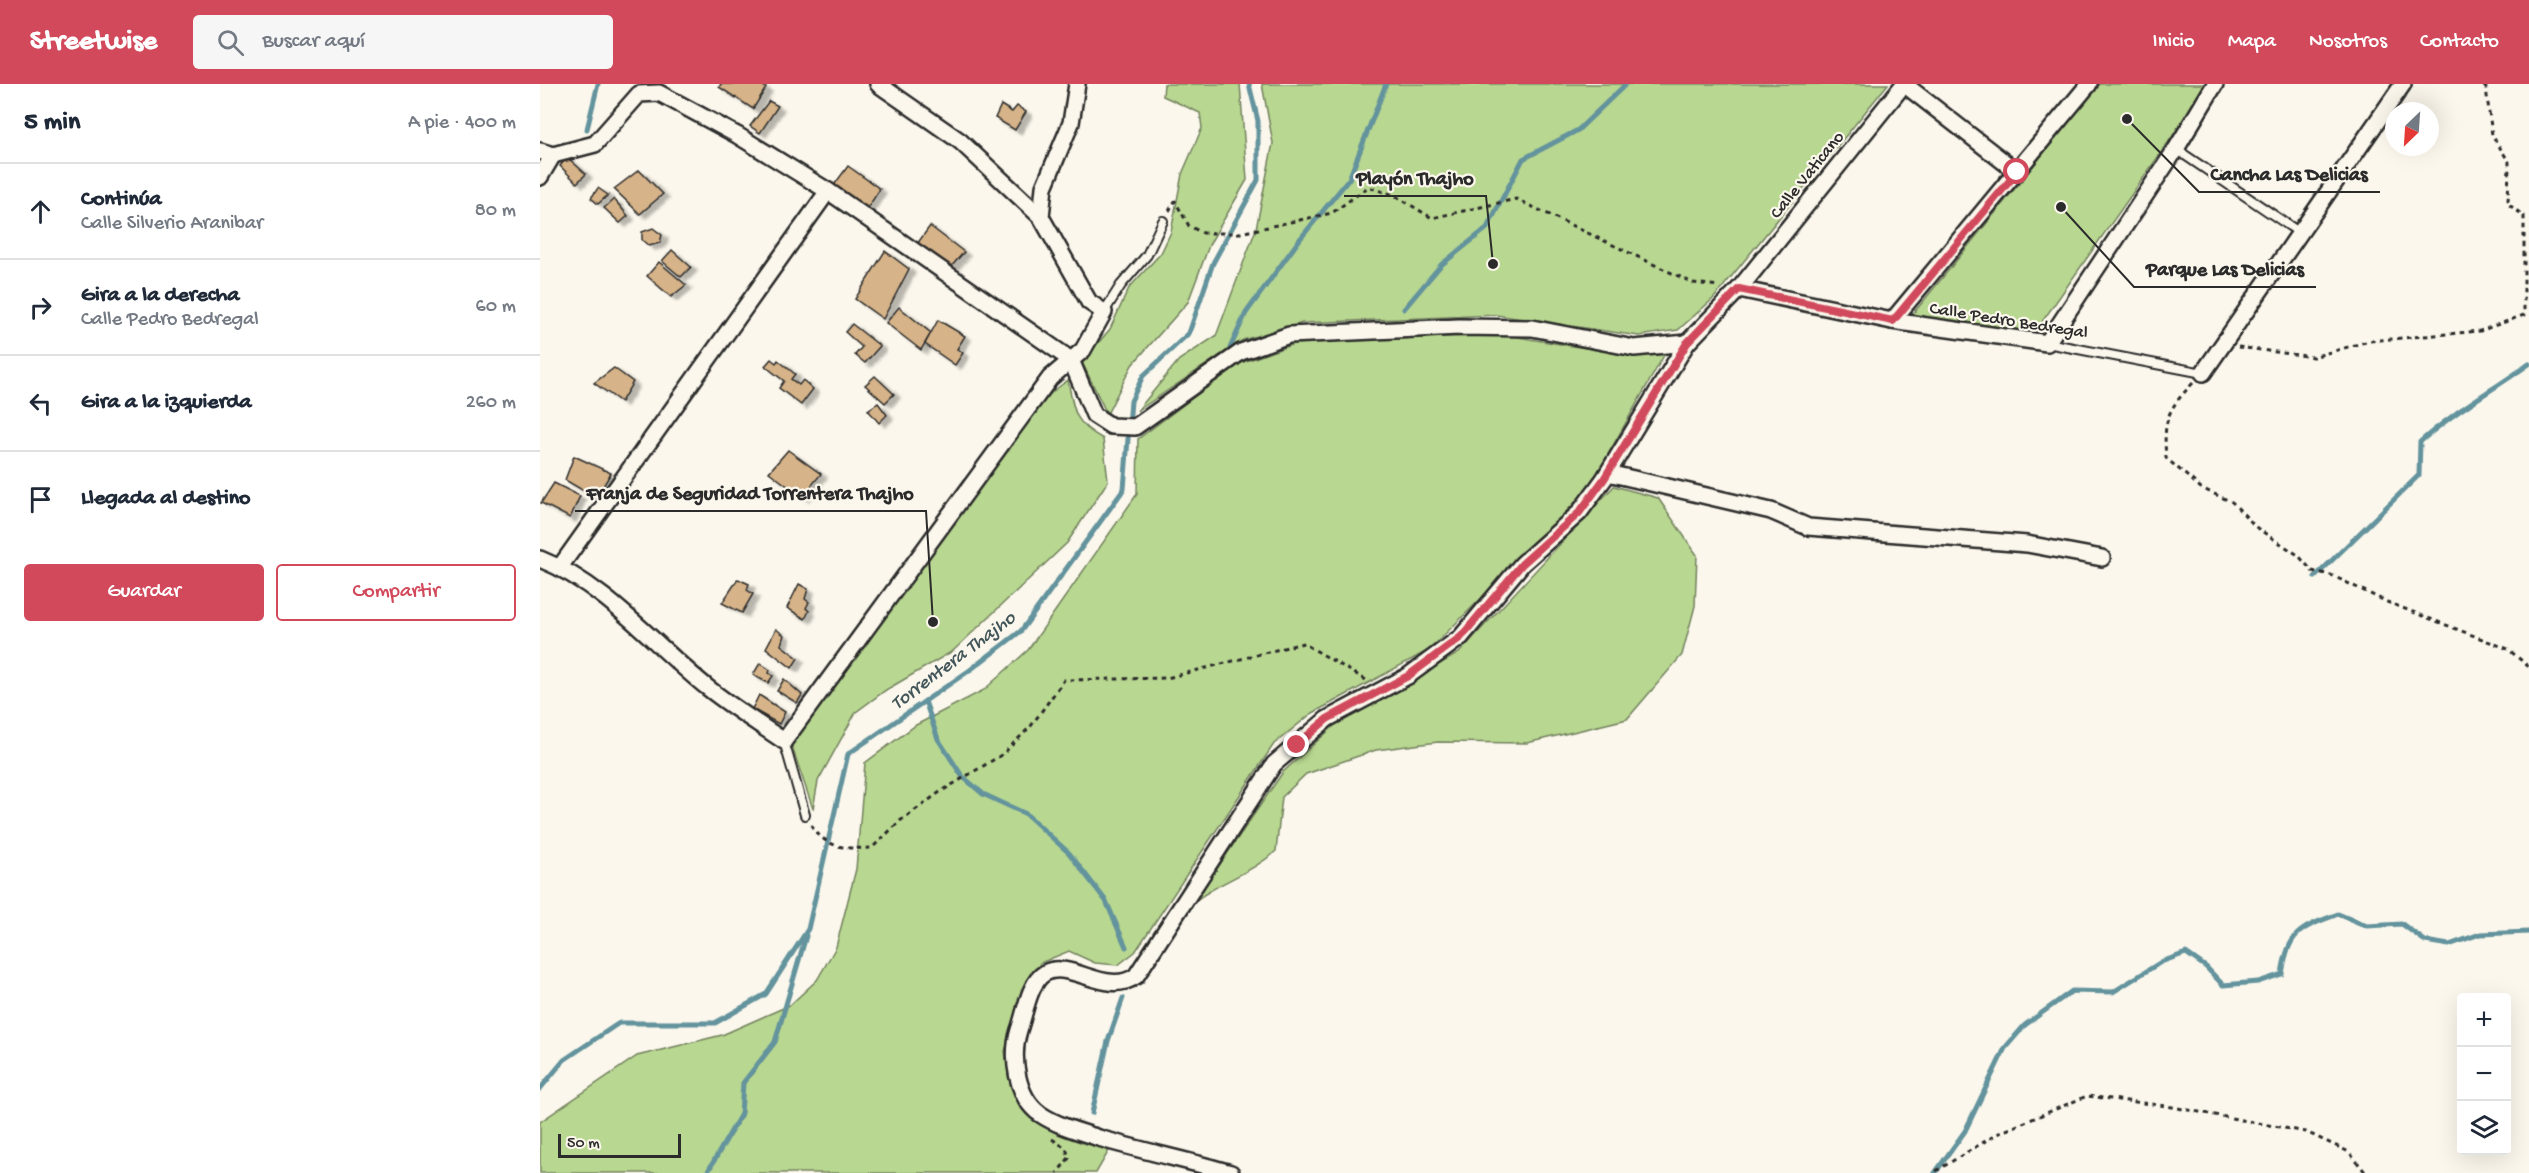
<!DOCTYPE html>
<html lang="es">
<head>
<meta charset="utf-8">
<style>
	body { margin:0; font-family:"Gochi Hand",sans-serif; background:#f6f6f7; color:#1f2937 }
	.controls { position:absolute; right:18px; bottom:18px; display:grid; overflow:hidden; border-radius:6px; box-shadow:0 6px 24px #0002 }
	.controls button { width:54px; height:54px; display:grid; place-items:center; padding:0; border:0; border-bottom:2px solid #e0e1e3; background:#fff; color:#1f2937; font:30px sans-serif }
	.compass { position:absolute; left:1845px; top:18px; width:54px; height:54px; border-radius:50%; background:#fff; box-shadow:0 6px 24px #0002; rotate:205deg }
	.scale { position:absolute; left:18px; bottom:15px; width:123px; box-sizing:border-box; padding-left:6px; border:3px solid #2b2b2b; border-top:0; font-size:16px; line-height:21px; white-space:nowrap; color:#2b2b2b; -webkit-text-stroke:4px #fbf7ec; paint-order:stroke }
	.stop { position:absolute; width:18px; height:18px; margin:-14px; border:4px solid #d1495b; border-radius:50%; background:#fff }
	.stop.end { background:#d1495b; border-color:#fff; box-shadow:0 2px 6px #0008 }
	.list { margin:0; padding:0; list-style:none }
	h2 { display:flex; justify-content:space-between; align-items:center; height:78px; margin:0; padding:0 24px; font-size:26px }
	h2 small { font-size:20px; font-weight:400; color:#747a83 }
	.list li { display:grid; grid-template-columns:39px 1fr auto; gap:18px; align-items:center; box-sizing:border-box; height:96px; padding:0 24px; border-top:2px solid #e0e1e3 }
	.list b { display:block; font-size:22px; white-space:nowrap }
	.list p { margin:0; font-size:20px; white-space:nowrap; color:#747a83 }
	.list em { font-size:20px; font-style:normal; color:#747a83 }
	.actions { display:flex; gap:12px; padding:18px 24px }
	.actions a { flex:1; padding:14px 0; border:2px solid #d1495b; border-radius:6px; text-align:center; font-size:21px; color:#d1495b }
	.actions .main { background:#d1495b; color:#fff }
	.icon { flex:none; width:33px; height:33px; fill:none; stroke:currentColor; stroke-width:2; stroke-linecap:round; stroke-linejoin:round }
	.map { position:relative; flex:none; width:1989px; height:1089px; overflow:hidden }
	header { display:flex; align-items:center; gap:36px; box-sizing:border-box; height:84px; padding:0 30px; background:#d1495b; color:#fff }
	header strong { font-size:28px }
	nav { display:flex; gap:33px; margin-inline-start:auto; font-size:21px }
	.search { width:420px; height:54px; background:#f6f6f7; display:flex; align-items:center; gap:15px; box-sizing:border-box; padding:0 21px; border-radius:6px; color:#747a83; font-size:22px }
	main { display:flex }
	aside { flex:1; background:#fff }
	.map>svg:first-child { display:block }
</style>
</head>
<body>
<header>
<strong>Streetwise</strong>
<div class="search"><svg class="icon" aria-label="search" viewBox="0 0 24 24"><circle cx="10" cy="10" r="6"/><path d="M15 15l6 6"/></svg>Buscar aquí</div>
<nav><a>Inicio</a><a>Mapa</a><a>Nosotros</a><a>Contacto</a></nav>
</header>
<main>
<aside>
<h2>5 min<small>A pie · 400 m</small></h2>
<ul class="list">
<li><svg class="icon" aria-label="ahead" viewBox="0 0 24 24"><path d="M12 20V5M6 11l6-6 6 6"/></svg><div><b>Continúa</b><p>Calle Silverio Aranibar</p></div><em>80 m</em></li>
<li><svg class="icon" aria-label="right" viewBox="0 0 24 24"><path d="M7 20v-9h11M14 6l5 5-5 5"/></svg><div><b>Gira a la derecha</b><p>Calle Pedro Bedregal</p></div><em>60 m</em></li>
<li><svg class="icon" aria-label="left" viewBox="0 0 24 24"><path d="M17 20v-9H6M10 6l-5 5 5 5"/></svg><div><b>Gira a la izquierda</b></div><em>260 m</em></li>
<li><svg class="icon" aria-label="arrive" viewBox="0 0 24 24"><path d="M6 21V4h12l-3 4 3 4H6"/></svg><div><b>Llegada al destino</b></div></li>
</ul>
<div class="actions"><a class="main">Guardar</a><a>Compartir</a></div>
</aside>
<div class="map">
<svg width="1989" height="1089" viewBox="0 0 1989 1089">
	<defs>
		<filter id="shadow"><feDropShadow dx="6" dy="4" stdDeviation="1.5" flood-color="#0004"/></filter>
	</defs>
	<rect width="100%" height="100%" fill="#fbf7ec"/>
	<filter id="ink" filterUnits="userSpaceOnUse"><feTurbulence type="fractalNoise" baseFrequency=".0167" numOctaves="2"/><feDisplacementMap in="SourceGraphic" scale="12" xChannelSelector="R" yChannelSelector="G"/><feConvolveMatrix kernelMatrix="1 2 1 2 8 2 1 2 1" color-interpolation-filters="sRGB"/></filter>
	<g filter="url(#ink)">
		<!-- green -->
		<g fill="#b8d790" stroke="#72815e" stroke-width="1.5">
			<polygon points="624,0 700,0 707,96 670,159 648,218 592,281 567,330 542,278 570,245 589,204 621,169 631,148 642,90 662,44 660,29 623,12"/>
			<polygon points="722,0 1348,0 1174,214 1138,246 1099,252 956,231 762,239 703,256 597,327 639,276 676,252 716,145 733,59"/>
			<polygon points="1560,0 1664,0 1658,16 1495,248 1372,231"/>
			<polygon points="965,251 1094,272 1127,266 1050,402 995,461 889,566 771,630 734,660 595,868 578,881 555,879 529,867 500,879 483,911 465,967 469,996 490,1029 574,1058 556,1089 0,1089 0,1038 97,972 182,951 250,921 277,896 296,863 316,785 325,679 376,641 444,606 488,566 597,410 598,355 698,280 759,258"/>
			<path d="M528 296C534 328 534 339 563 355L568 397 527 459 413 567 346 606 316 628 278 697 273 725 251 660 466 364 512 308Z"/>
			<path d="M1074 402 1118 414 1157 471 1155 522 1142 571 1087 635 987 659 898 658 836 666 766 690 742 713 736 767C709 791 681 796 654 818L743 688 795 641 919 569Z"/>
		</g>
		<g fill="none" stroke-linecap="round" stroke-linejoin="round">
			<!-- stream -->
			<g stroke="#64939d" stroke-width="5">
				<polyline points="47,45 58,0"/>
				<polyline points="864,225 901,181 947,144 983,75 1038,46 1086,0"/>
				<polyline points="690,264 706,229 760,155 809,95 846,0"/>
				<path d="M1775 493 1879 391 1880 358C1913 328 1953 306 1989 280"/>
				<polyline points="385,617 398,655 422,692 443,710 486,730 529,769 566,817 586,863"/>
				<polyline points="0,1005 24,976 79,939 175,939 226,910 268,845 308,670 430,586 481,547 584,405 591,317 603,292 649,249 673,179 718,96 718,37 709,0"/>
				<polyline points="552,1029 568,957 583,914"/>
				<polyline points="167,1089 201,1030 203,999 235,958 266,852"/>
				<path d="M1395 1089 1425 1047 1465 964 1485 941 1532 907 1573 908 1621 878 1646 869 1666 883 1683 901 1718 898 1742 890C1748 847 1761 844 1798 830L1827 842 1862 840 1885 857 1909 861 1940 850 1989 848"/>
			</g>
		</g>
		<!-- building -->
		<g fill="#d6b388" stroke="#2b2b2b" stroke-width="1.5" filter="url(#shadow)">
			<polygon points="181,0 220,0 226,4 213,25 179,3"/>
			<polygon points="229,17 238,22 220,49 210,42"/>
			<polygon points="461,21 472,28 477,22 486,28 475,46 455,34"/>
			<polygon points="27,73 46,90 37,99 20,82"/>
			<polygon points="308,82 340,105 327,125 294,101"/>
			<polygon points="99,86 123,110 100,130 74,105"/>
			<polygon points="58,104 68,111 58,120 51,114"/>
			<polygon points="74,115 88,132 80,139 64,124"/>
			<polygon points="390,142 424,168 410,184 377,160"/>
			<polygon points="113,144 122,151 120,159 109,162 102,156 102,148"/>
			<polygon points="132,166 151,183 141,193 122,177"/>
			<polygon points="345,167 369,185 343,235 315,215"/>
			<polygon points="119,178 146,201 131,213 107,192"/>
			<polygon points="359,223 391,249 381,266 346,239"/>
			<polygon points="398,236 425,252 417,265 423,269 415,281 385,260"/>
			<polygon points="312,240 340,262 325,279 315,271 322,263 305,248"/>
			<polygon points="231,275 236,279 238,276 255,290 251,295 259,301 263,296 273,305 261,321 239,304 244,297 225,282"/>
			<polygon points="74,284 93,298 81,318 54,299"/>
			<polygon points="335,292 354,310 345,319 325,301"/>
			<polygon points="338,319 347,331 339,339 328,326"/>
			<polygon points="248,366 281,390 262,413 229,388"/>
			<polygon points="34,372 71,389 56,414 25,396"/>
			<polygon points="14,399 40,412 30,434 1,419"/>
			<polygon points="198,495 209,500 207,506 213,510 202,529 182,519"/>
			<polygon points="259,500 268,505 265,515 269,518 266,524 269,527 265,535 247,524"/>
			<polygon points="236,545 244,551 241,561 258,574 252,584 226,564"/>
			<polygon points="220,579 230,586 229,589 233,592 228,599 213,591"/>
			<polygon points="244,595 262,611 257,619 237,607"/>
			<polygon points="219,611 245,628 239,640 212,625"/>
		</g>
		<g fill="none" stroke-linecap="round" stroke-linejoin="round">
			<!-- lane casing -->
			<g stroke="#2b2b2b" stroke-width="12">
				<g id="lane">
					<polyline points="1636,65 1760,149"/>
					<polyline points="564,228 581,201 607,171 623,137"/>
					<polyline points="1507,259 1663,289"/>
					<polyline points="244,657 265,731"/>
				</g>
			</g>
			<!-- street casing -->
			<g stroke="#2b2b2b" stroke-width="20">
				<g id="street">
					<polyline points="338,0 420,57 501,133"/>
					<polyline points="1364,0 1477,88"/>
					<polyline points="0,67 13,71 55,60 99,10 119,9 197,51 288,107 531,276 554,331 571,342 595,343 701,268 749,251 919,243 992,244 1094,264 1147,259"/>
					<polyline points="0,93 13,71"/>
					<polyline points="1199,205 1352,237 1507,259 1636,65 1675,0"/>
					<polyline points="1352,237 1549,0"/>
					<polyline points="1663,289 1863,0"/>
					<polyline points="1068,389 1231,427 1268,443 1487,460 1562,474"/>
					<path d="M0 475C66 501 114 561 168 604 192 623 219 640 244 657L510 294 543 266 564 228 549 218 501 133 504 103 531 39 537 0"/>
					<polyline points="20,483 288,107"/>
					<path d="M691 1089C647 1076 602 1067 559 1054 538 1047 518 1042 500 1030 476 1013 471 972 479 946 485 930 489 898 505 889 530 875 567 913 596 892L734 680 787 635 868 592 921 553 982 480 1039 429 1064 395 1147 259 1199 205 1364 0"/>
				</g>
			</g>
			<!-- path -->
			<g stroke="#2b2b2b" stroke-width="3" stroke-dasharray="4.5 4.5" stroke-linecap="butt">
				<polyline points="629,127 635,117 649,142 663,149 700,149 792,129 828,103 854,111 892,134 976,115 1153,199 1179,202"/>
				<polyline points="1698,263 1773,273 1829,257 1940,247 1984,231 1984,132 1968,120 1969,78 1952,51 1946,4 1942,0"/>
				<path d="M1653 299C1627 326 1623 336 1626 374L1661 404 1692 418 1717 444 1758 471 1772 487 1791 491 1847 518 1968 565 1989 583"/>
				<path d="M271 741C286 765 307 765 332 764L360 737 400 708 463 670 491 642 524 596 627 594 763 559 826 596"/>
				<polyline points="512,1055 526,1064 529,1074 517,1089"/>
				<polyline points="1396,1087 1457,1050 1547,1012 1627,1022 1766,1048 1809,1068 1826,1089"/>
			</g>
			<!-- lane -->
			<use href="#lane" stroke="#fbf7ec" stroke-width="8"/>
			<!-- street -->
			<use href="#street" stroke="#fbf7ec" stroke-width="15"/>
		</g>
	</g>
	<g fill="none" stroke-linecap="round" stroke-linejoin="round" filter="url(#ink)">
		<!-- route -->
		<polyline stroke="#d1495b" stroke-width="8" points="757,661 787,635 868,592 921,553 982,480 1039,429 1064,395 1147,259 1199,205 1353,237 1477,88"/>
	</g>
	<g text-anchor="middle" stroke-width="4.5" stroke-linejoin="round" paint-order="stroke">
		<!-- street labels -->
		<g font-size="18" fill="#2b2b2b" stroke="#fbf7ec">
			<text transform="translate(1266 90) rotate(-51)" y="6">Calle Vaticano</text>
			<text transform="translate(1469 235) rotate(9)" y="6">Calle Pedro Bedregal</text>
		</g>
		<!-- water labels -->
		<g font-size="20" font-style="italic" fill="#43565a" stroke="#fbf7ec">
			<text transform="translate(412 575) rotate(-37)" y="7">Torrentera Thajho</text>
		</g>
	</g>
	<!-- callouts -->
	<path fill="none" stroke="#2b2b2b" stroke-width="2" d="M1587 35L1659 108H1840M953 180L946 112H804M1521 123L1594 203H1776M393 538L386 427H35"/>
	<g fill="#2b2b2b" stroke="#fbf7ec" stroke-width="2">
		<circle cx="1587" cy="35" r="6"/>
		<circle cx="953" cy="180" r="6"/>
		<circle cx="1521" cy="123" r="6"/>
		<circle cx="393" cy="538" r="6"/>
	</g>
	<g font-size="20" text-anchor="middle" font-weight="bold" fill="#2b2b2b" stroke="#fbf7ec" stroke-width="4.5" stroke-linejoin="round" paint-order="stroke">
		<text x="1749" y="96">Cancha Las Delicias</text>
		<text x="875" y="100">Playón Thajho</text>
		<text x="1685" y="191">Parque Las Delicias</text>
		<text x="210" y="415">Franja de Seguridad Torrentera Thajho</text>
	</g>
</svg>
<div class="controls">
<button>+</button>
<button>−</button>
<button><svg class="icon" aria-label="layers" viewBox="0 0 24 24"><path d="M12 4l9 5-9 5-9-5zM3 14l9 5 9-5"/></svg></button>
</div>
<svg class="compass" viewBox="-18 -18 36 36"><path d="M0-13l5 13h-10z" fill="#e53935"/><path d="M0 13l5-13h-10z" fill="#747a83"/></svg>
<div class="scale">50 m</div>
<div class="stop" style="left:1477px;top:88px"></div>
<div class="stop end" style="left:757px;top:661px"></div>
</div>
</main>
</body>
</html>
